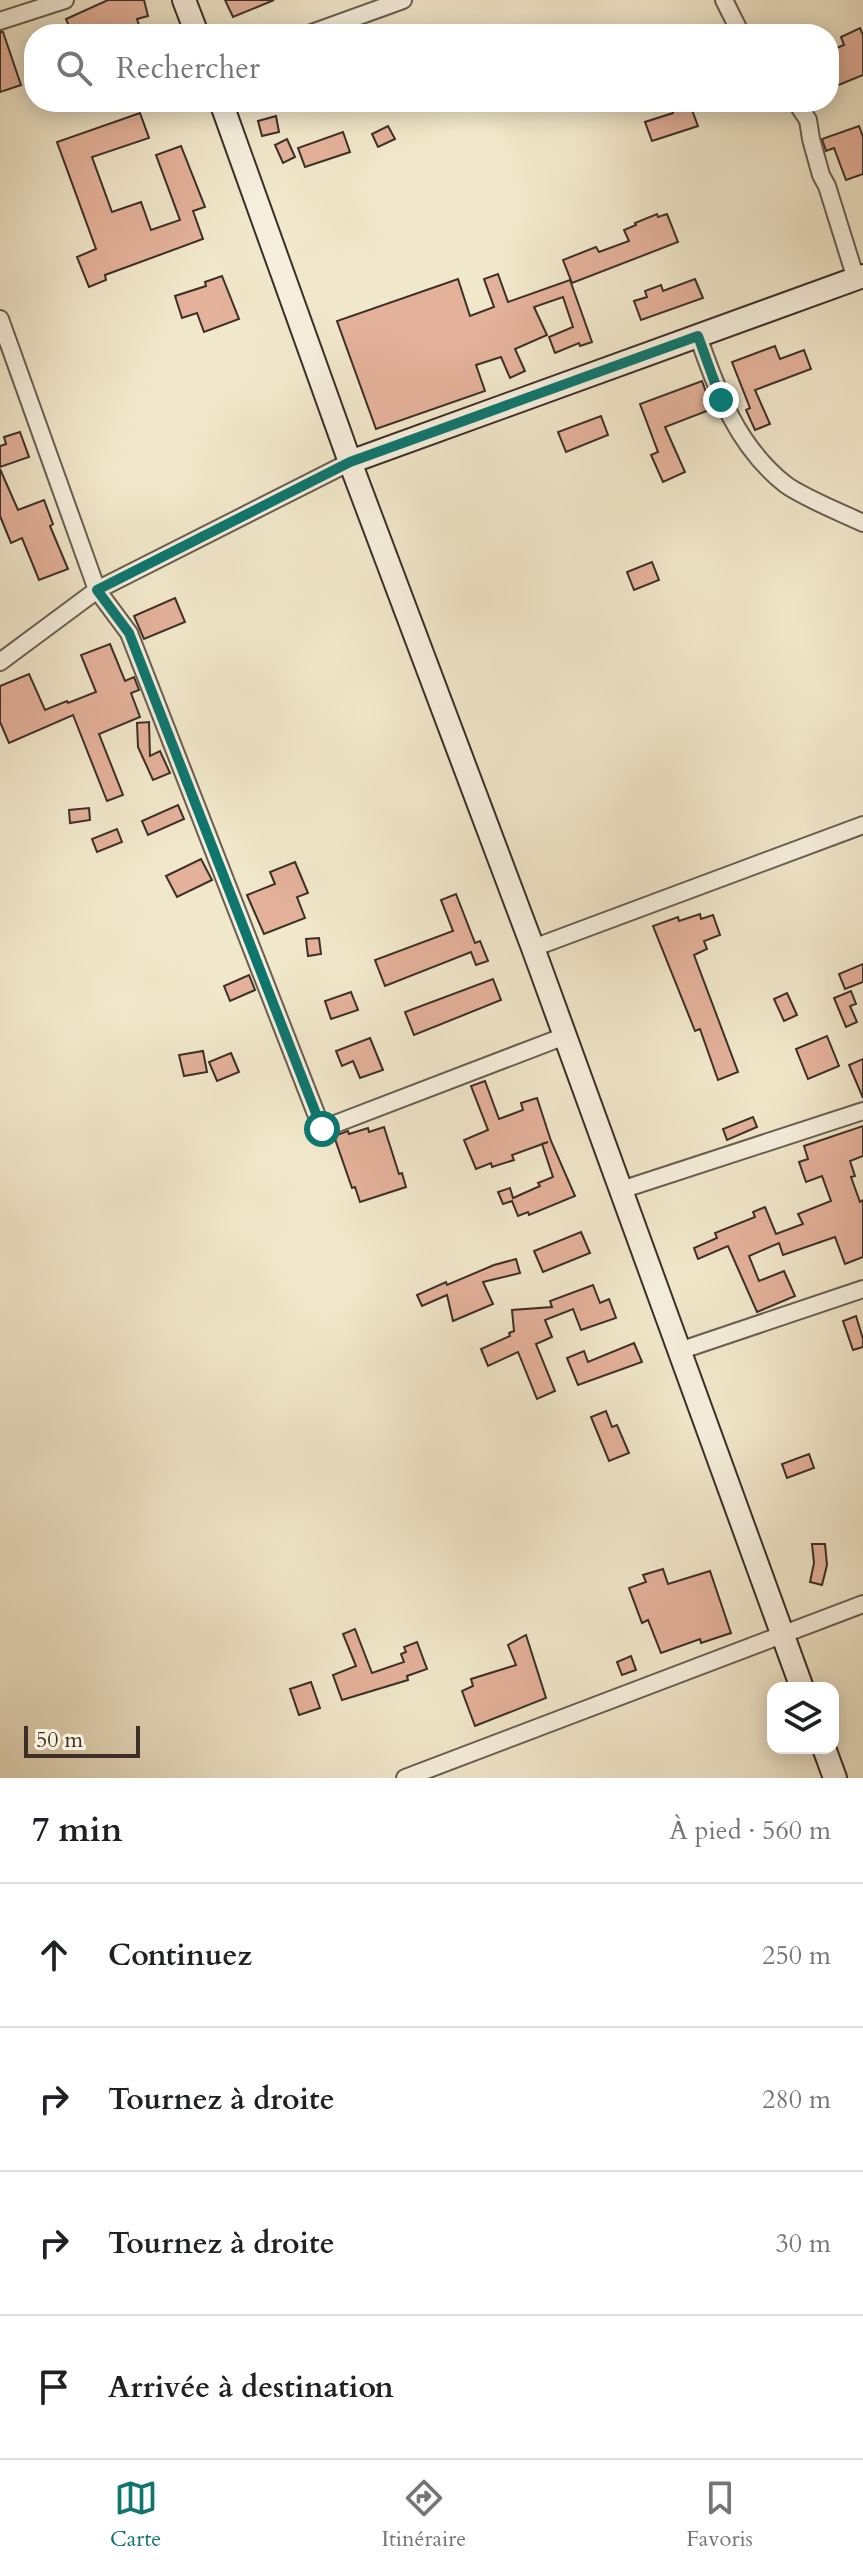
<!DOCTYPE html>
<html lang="fr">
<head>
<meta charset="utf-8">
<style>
	body { margin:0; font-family:Cardo,serif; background:#f6f6f6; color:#202124 }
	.controls { position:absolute; right:24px; bottom:24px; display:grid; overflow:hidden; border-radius:16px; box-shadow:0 4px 20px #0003 }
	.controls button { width:72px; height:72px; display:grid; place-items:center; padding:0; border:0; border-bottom:2px solid #e0e0e0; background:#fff; color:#202124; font:40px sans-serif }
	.scale { position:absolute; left:24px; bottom:20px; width:116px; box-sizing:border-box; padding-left:8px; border:4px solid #3c2f27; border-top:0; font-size:22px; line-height:28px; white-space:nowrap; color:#3c2f27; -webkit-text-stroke:6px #f6efdd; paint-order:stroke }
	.stop { position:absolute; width:24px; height:24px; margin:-18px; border:6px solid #0f766e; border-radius:50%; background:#fff }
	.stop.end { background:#0f766e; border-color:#fff; box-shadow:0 2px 8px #0008 }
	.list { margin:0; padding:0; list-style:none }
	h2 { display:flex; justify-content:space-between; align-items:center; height:104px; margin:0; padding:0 32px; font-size:34px }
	h2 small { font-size:26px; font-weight:400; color:#757577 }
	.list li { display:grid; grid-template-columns:52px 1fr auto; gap:24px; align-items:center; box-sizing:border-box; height:144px; padding:0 32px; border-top:2px solid #e0e0e0 }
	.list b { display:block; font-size:30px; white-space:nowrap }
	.list em { font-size:26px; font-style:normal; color:#757577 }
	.icon { flex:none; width:44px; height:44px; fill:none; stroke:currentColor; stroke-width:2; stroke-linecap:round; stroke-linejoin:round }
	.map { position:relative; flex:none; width:863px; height:1778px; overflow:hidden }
	.search { position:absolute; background:#fff; box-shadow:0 4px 20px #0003; left:24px; right:24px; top:24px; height:88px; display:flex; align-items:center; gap:20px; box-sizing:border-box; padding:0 28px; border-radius:32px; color:#757577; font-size:30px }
	.sheet { height:680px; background:#fff }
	nav { display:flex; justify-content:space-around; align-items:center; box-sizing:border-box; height:112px; border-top:2px solid #e0e0e0; background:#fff; font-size:22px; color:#757577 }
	nav a { display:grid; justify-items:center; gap:4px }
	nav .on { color:#0f766e }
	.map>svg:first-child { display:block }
</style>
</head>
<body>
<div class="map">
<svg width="863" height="1778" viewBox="0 0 863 1778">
	<rect width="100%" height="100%" fill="#f1e7ca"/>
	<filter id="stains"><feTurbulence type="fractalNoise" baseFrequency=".0025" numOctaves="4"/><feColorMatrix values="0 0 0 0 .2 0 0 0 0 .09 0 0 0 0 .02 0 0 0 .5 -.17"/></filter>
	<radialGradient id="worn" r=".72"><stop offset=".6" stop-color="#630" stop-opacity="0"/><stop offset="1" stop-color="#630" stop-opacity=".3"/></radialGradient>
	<!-- building -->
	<g fill="#e4b19a" stroke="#3c2f27" stroke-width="2">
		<polygon points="108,0 144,0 148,16 137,19 142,34 72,34 66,19"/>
		<polygon points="225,0 274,0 233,17"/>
		<polygon points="860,28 863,35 863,75 829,89 829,51 844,45 841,37"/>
		<polygon points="0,32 3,32 21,85 0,92"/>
		<polygon points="689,102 698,126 652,141 645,122 673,113 671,107"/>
		<polygon points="140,113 149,138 92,157 112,212 141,202 151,230 180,220 156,155 181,146 205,207 193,211 203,239 105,275 106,280 89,287 77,257 96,249 57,142"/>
		<polygon points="276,116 279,132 262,136 258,121"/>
		<polygon points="388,126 395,139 378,147 372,134"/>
		<polygon points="859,126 863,137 863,174 846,180 834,148 826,151 822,139"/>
		<polygon points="343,132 350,152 305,167 298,148"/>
		<polygon points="287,139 295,157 283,163 275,145"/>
		<polygon points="657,214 658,217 667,214 678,242 572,283 563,260 596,247 599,252 629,241 624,230 636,225 635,223"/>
		<polygon points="498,274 508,302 570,280 592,342 580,346 579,343 555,353 549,337 573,327 563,297 534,307 547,335 515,349 525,371 510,378 501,357 476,365 485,391 376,429 337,321 458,279 470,316 494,307 484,279"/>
		<polygon points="222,276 239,319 204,332 197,313 182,318 175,296 206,286 205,282"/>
		<polygon points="695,279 703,298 641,320 634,301 647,297 645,291 661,285 663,291"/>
		<polygon points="775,346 780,359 804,350 811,369 755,390 770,424 755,430 746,410 750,408 732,362"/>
		<polygon points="702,381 712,409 665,427 685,472 663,482 651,455 658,452 640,404"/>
		<polygon points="601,416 608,435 566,452 558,432"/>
		<polygon points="20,432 29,457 0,467 0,446 6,444 4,437"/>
		<polygon points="0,469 18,510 44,500 53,524 50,526 68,569 39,580 22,538 11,543 0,516"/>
		<polygon points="652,562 659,580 634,590 627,572"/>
		<polygon points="175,598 185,622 144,639 134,616"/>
		<polygon points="110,644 125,681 134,677 139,690 131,693 140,717 99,734 123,795 107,801 73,715 9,743 0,722 0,686 29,674 45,710 67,701 68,703 96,692 81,655"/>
		<polygon points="149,722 150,756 160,751 170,773 153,780 138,747 137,723"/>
		<polygon points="178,805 184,819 148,835 142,821"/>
		<polygon points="89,808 90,820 70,823 69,810"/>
		<polygon points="117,829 122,842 97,852 92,839"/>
		<polygon points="201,859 212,880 177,897 166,876"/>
		<polygon points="295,862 308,893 297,897 305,918 264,934 247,895 275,884 270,872"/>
		<polygon points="456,894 475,943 480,941 488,961 476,965 471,952 385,986 375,960 453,931 441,900"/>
		<polygon points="700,914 701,919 713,915 720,935 704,941 707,949 694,955 738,1072 718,1080 700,1029 695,1031 653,926 678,917 679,921"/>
		<polygon points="319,938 321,954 308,956 306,939"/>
		<polygon points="863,964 863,982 845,989 839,974"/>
		<polygon points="249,975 255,990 230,1001 224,986"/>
		<polygon points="493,979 501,1000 414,1035 405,1012"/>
		<polygon points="851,991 856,1004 850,1006 857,1022 846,1027 834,998"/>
		<polygon points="351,992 358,1010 331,1019 325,1001"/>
		<polygon points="787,993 797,1015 784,1021 774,999"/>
		<polygon points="827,1036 839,1066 808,1079 796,1049"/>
		<polygon points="370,1038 383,1070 360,1078 353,1061 342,1066 336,1051"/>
		<polygon points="203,1051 207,1072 184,1076 179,1055"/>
		<polygon points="231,1053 239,1072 217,1081 209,1062"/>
		<polygon points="863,1059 863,1098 849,1065"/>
		<polygon points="485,1081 499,1119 523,1110 521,1103 537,1098 551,1141 575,1196 529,1215 528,1212 518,1216 512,1201 503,1204 498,1192 510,1188 513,1198 540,1186 538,1183 553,1177 542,1144 548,1142 512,1155 514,1160 492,1167 491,1163 476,1169 464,1140 488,1130 471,1086"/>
		<polygon points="753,1117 757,1127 727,1140 723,1129"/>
		<polygon points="863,1126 863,1156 850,1161 855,1176 851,1177 860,1202 863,1200 863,1257 845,1264 835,1237 783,1255 779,1243 749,1256 759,1281 784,1271 795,1296 757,1312 728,1246 698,1259 694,1248 717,1238 715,1233 755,1217 753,1212 765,1207 776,1234 803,1224 798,1214 831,1201 822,1176 806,1182 799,1162 808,1159 804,1146"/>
		<polygon points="384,1127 399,1174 402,1173 406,1187 360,1202 355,1187 352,1188 334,1136 348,1131 349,1134 368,1128 369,1132"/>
		<polygon points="581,1232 590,1253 543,1272 534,1251"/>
		<polygon points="516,1259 520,1273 483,1282 493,1304 453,1321 447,1295 422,1306 417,1295 446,1282 447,1285 494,1265"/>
		<polygon points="593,1285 600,1303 609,1299 616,1318 581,1330 573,1309 545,1320 552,1337 536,1344 555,1391 537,1399 518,1352 488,1366 481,1349 510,1336 509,1333 514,1331 512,1310 552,1307 550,1301"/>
		<polygon points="856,1316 863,1339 863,1347 853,1350 843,1321"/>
		<polygon points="634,1343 642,1362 578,1385 567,1358 584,1351 588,1362"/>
		<polygon points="606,1411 612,1427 617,1425 629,1453 609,1461 591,1417"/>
		<polygon points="809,1454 814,1468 787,1478 782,1464"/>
		<polygon points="812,1544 825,1544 827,1565 822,1585 810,1582 814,1563"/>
		<polygon points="663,1569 668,1584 710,1571 731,1633 701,1643 700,1639 661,1653 648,1620 642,1623 629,1588 646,1582 643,1575"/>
		<polygon points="355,1629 372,1673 404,1662 401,1654 406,1652 404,1647 417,1642 427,1669 407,1676 408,1680 342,1700 333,1675 356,1666 343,1634"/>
		<polygon points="526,1635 546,1698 475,1726 462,1691 473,1686 471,1679 516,1665 508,1645"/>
		<polygon points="631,1656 636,1670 622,1675 617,1662"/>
		<polygon points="311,1682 320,1708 299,1715 290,1689"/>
	</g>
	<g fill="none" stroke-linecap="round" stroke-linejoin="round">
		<!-- street casing -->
		<g stroke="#695d50" stroke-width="20">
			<g id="street">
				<polyline points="724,0 741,34"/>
				<polyline points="0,21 65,0"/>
				<polyline points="309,34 403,0"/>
				<polyline points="796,102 808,120 811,139 821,175 827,186 856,279"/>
				<polyline points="0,319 97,590 129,633 322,1129 565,1036"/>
				<path d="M698 336C717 391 737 446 785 484 802 497 842 513 863 523"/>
				<polyline points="0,662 97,590 350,462"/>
				<polyline points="533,948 863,825"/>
				<polyline points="621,1190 863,1111"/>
				<polyline points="679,1351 863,1289"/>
				<polyline points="405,1778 863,1604"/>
			</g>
		</g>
		<!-- secondary casing -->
		<g stroke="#3c2f27" stroke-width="26">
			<g id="secondary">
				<polyline points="184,0 197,34"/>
				<polyline points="221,102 350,462 533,948 802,1688"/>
				<polyline points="350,462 863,276"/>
				<polyline points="824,1748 835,1778"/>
			</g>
		</g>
		<!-- street -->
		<use href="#street" stroke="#f6efdd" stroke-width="16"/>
		<!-- secondary -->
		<use href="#secondary" stroke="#f6efdd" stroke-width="22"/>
	</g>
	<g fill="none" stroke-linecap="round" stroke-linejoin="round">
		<!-- route -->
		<polyline stroke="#0f766e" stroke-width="10" points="322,1129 129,633 97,590 350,462 698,336 721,400"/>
	</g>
	<rect width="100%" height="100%" filter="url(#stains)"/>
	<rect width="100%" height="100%" fill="url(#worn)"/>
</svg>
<div class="controls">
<button><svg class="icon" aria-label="layers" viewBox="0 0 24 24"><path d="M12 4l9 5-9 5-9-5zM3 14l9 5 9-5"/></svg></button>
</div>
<div class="scale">50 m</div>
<div class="stop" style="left:322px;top:1129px"></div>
<div class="stop end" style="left:721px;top:400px"></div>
<div class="search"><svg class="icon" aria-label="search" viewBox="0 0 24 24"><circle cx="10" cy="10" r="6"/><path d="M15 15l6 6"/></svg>Rechercher</div>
</div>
<section class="sheet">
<h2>7 min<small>À pied · 560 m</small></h2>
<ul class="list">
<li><svg class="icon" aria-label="ahead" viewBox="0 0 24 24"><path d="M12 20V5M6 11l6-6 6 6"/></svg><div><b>Continuez</b></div><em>250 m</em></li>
<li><svg class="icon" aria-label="right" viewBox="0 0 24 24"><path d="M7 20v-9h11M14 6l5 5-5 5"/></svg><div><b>Tournez à droite</b></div><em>280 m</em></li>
<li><svg class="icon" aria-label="right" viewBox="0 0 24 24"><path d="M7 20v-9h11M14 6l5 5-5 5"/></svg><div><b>Tournez à droite</b></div><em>30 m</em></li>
<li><svg class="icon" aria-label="arrive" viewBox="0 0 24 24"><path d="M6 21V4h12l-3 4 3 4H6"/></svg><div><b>Arrivée à destination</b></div></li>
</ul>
</section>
<nav>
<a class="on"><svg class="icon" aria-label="map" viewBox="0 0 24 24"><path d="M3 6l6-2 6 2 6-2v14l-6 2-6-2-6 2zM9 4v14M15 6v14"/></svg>Carte</a>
<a><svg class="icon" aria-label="directions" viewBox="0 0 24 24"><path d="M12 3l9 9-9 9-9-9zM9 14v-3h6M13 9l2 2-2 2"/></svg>Itinéraire</a>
<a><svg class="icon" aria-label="saved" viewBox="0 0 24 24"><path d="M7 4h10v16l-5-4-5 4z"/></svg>Favoris</a>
</nav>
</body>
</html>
